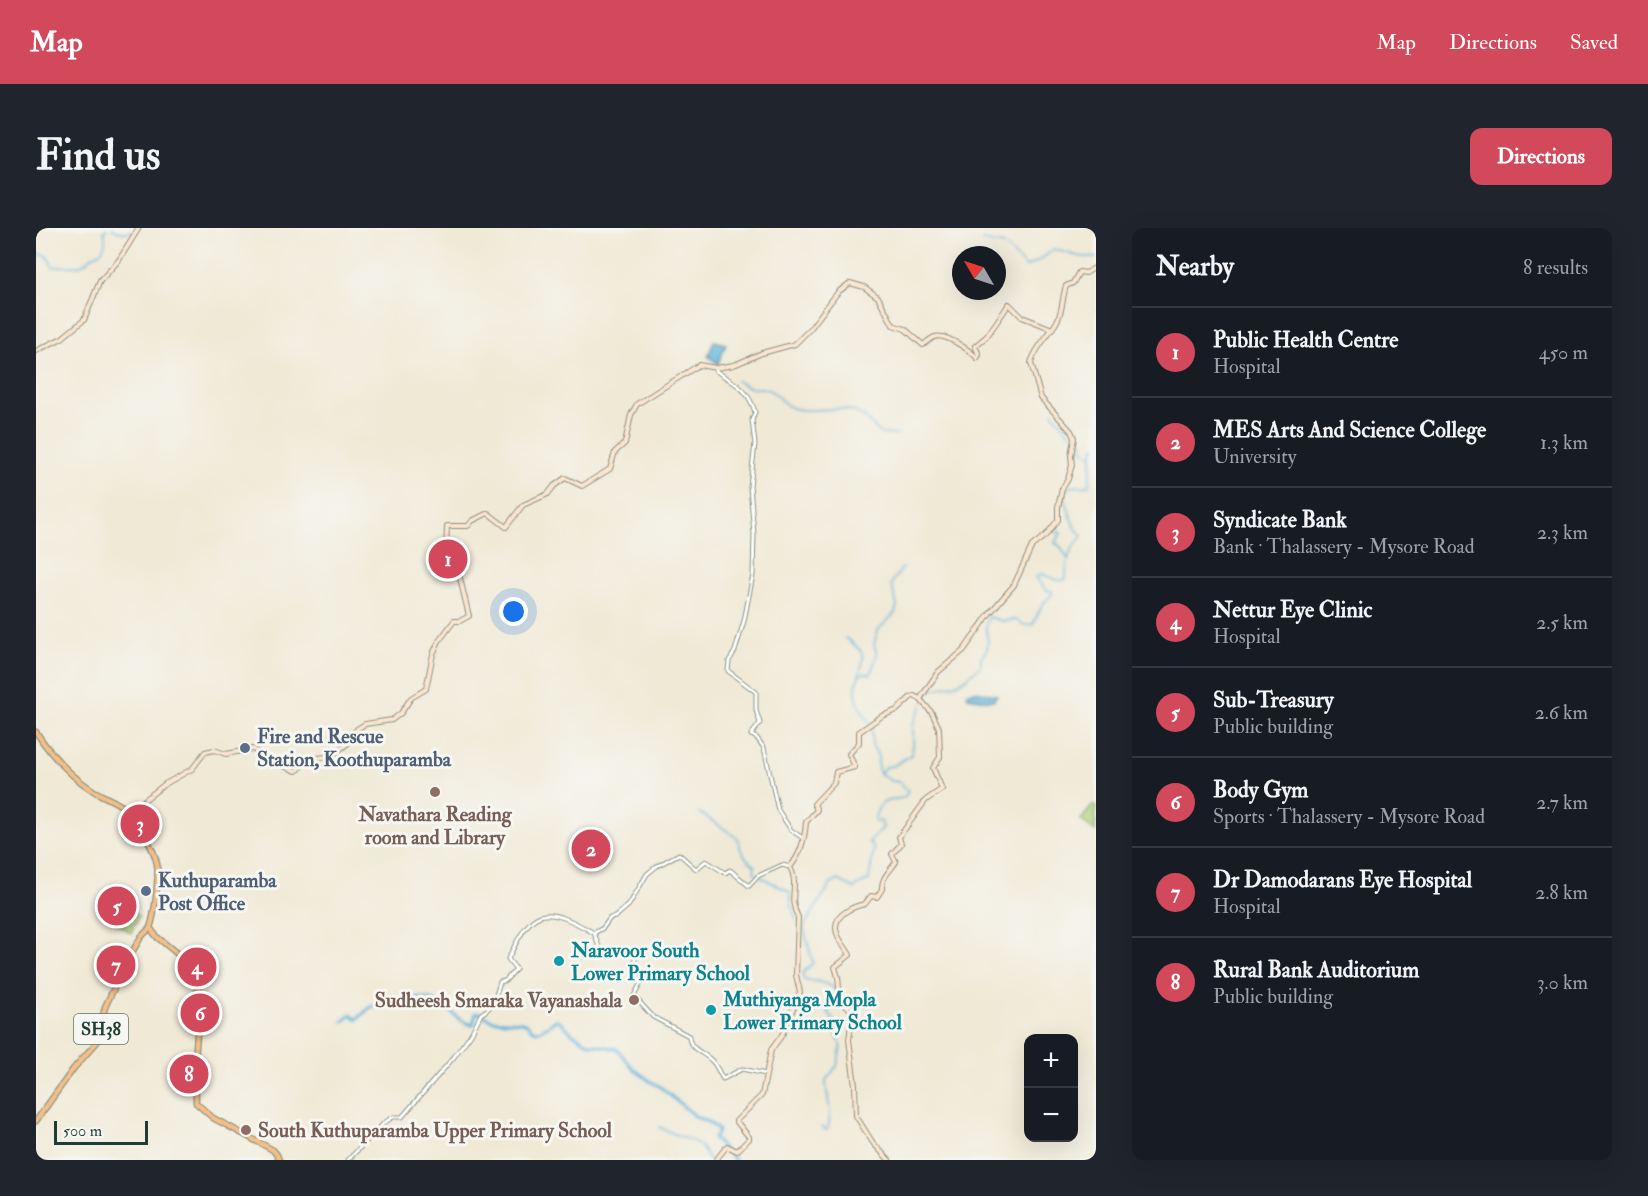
<!DOCTYPE html>
<html lang="en">
<head>
<meta charset="utf-8">
<style>
	body { margin:0; font-family:"IM FELL Double Pica",serif; background:#20242c; color:#f1f3f6 }
	.controls { position:absolute; right:18px; bottom:18px; display:grid; overflow:hidden; border-radius:12px; box-shadow:0 6px 24px #0002 }
	.controls button { width:54px; height:54px; display:grid; place-items:center; padding:0; border:0; border-bottom:2px solid #363941; background:#171b24; color:#f1f3f6; font:30px sans-serif }
	.compass { position:absolute; left:916px; top:18px; width:54px; height:54px; border-radius:50%; background:#171b24; box-shadow:0 6px 24px #0002; rotate:309deg }
	.scale { position:absolute; left:18px; bottom:15px; width:94px; box-sizing:border-box; padding-left:6px; border:3px solid #1f3d34; border-top:0; font-size:16px; line-height:21px; white-space:nowrap; color:#1f3d34; -webkit-text-stroke:4px #f6f6f2; paint-order:stroke }
	.you { position:absolute; left:478px; top:384px; width:21px; height:21px; margin:-15px; border:4px solid #fff; border-radius:50%; background:#1a73e8; box-shadow:0 0 0 9px #1a73e833 }
	.badge { display:grid; place-items:center; width:39px; height:39px; border-radius:50%; background:#d1495b; color:#fff; font-size:20px; font-weight:700 }
	.pin { position:absolute; translate:-50% -50%; border:3px solid #fff; box-shadow:0 2px 6px #0006 }
	.list { margin:0; padding:0; list-style:none }
	h2 { display:flex; justify-content:space-between; align-items:center; height:78px; margin:0; padding:0 24px; font-size:26px }
	h2 small { font-size:20px; font-weight:400; color:#9ea1a6 }
	.list li { display:grid; grid-template-columns:39px 1fr auto; gap:18px; align-items:center; box-sizing:border-box; height:90px; padding:0 24px; border-top:2px solid #363941 }
	.list b { display:block; font-size:22px; white-space:nowrap }
	.list p { margin:0; font-size:20px; white-space:nowrap; color:#9ea1a6 }
	.list em { font-size:20px; font-style:normal; color:#9ea1a6 }
	.map { position:relative; flex:none; width:1060px; height:932px; overflow:hidden; border-radius:12px }
	header { display:flex; align-items:center; gap:36px; box-sizing:border-box; height:84px; padding:0 30px; background:#d1495b; color:#fff }
	header strong { font-size:28px }
	nav { display:flex; gap:33px; margin-inline-start:auto; font-size:21px }
	.intro { display:flex; align-items:center; justify-content:space-between; box-sizing:border-box; height:144px; padding:0 36px }
	h1 { margin:0; font-size:42px }
	.button { padding:15px 27px; border-radius:12px; background:#d1495b; color:#fff; font-size:21px; font-weight:700 }
	main { display:flex; gap:36px; padding:0 36px }
	aside { flex:1; background:#171b24; border-radius:12px; box-shadow:0 6px 24px #0002 }
	.map>svg:first-child { display:block }
</style>
</head>
<body>
<header>
<strong>Map</strong>
<nav><a>Map</a><a>Directions</a><a>Saved</a></nav>
</header>
<div class="intro"><h1>Find us</h1><a class="button">Directions</a></div>
<main>
<div class="map">
<svg width="1060" height="932" viewBox="0 0 1060 932">
	<rect width="100%" height="100%" fill="#f6f6f2"/>
	<filter id="ink" filterUnits="userSpaceOnUse"><feTurbulence type="fractalNoise" baseFrequency=".0167" numOctaves="2"/><feDisplacementMap in="SourceGraphic" scale="12" xChannelSelector="R" yChannelSelector="G"/><feConvolveMatrix kernelMatrix="1 2 1 2 8 2 1 2 1" color-interpolation-filters="sRGB"/></filter>
	<filter id="wash" filterUnits="userSpaceOnUse"><feTurbulence type="fractalNoise" baseFrequency=".008" numOctaves="4" result="noise"/><feDisplacementMap in="SourceGraphic" scale="24" xChannelSelector="R" yChannelSelector="G"/><feGaussianBlur stdDeviation="1.35" result="paint"/><feColorMatrix in="noise" values="0 0 0 0 0 0 0 0 0 0 0 0 0 0 0 0 0 1.4 0 .05"/><feComposite in="paint" operator="in"/></filter>
	<g filter="url(#wash)">
		<rect width="100%" height="100%" fill="#f0e9d5"/>
		<!-- green -->
		<g fill="#b0d37c" stroke="#688858" stroke-width="1.5">
			<polygon points="1057,577 1060,579 1059,603 1045,592"/>
			<polygon points="85,676 103,689 95,705 75,691"/>
		</g>
		<!-- water -->
		<g fill="#60b3db" stroke="#407888" stroke-width="1.5">
			<polygon points="678,113 690,116 682,136 672,128"/>
			<polygon points="939,463 961,467 958,472 950,472 932,469 931,466 932,464"/>
		</g>
		<g fill="none" stroke-linecap="round" stroke-linejoin="round">
			<!-- stream -->
			<g stroke="#60b3db" stroke-width="1.5">
				<path d="M76 0C85 7 89 3 99 4"/>
				<polyline points="946,13 968,17 990,39 1007,30 1018,21 1041,28 1060,30"/>
				<path d="M0 30 4 26 11 28 17 39C34 36 43 44 56 28 69 24 71 15 68 3L71 0"/>
				<path d="M700 153C705 154 708 157 713 159 720 161 728 159 735 163 743 167 745 176 756 180 779 187 804 174 825 187 833 192 838 200 845 206L861 207"/>
				<polyline points="1016,184 1035,206"/>
				<polyline points="1039,212 1048,215 1046,222 1057,228"/>
				<polyline points="1016,302 1025,305 1019,315 1024,318 1032,331"/>
				<path d="M809 410C835 427 827 429 821 454 817 470 825 483 834 495"/>
				<polyline points="825,447 827,445 835,446 841,426 838,416 842,402 859,385 861,378 855,356 866,340"/>
				<path d="M888 474 893 463 920 456 931 450 945 437V429C960 415 944 404 953 389L966 393 981 392 988 397 997 396 1006 377 1016 366V363L1010 362 1000 349 1004 346C1013 347 1022 356 1030 351 1030 340 1032 328 1037 319 1041 314 1044 313 1046 307L1038 299 1028 266 1034 259 1049 258 1053 256 1057 223 1060 218"/>
				<polyline points="836,498 836,517 842,528 842,541 845,546"/>
				<path d="M663 585C667 586 699 608 702 611 703 613 704 617 704 620 708 628 712 633 719 638L718 644 721 646"/>
				<polyline points="725,649 754,664 755,677 760,692"/>
				<path d="M801 764C797 756 779 752 770 753L767 750V745L777 735 768 701 770 695 794 657 802 652 818 660 833 652 838 620 833 614 847 600 845 593 839 594C839 575 851 571 868 570L872 562 866 559 864 554 855 553 846 547 845 544 849 539 857 538 875 527 877 518V496L886 477"/>
				<path d="M623 899C625 900 651 912 655 912L665 919 673 932"/>
				<path d="M785 899 791 902C798 885 790 869 790 852L801 838 805 819 800 804V796L792 784 802 772"/>
			</g>
			<!-- canal -->
			<g stroke="#60b3db" stroke-width="3">
				<path d="M363 771C377 769 392 769 405 776 417 783 420 793 437 797L440 785H444"/>
				<polyline points="445,786 456,792 486,794 491,796 497,802 502,803 512,798 520,792 524,793 536,805 554,816 581,821 598,841 614,853 623,858 660,889 674,895 682,902 681,906 677,910 687,920"/>
				<polyline points="307,794 315,787 321,791 335,779 360,772"/>
				<polyline points="689,922 699,932"/>
			</g>
		</g>
	</g>
	<g filter="url(#ink)">
		<g fill="none" stroke-linecap="round" stroke-linejoin="round">
			<!-- tertiary casing -->
			<g stroke="#889384" stroke-width="5">
				<g id="tertiary">
					<path d="M680 140V143C698 155 712 160 719 184L716 192 719 216 714 258 718 306 717 347 708 393 699 423 693 433 692 443 720 464V482L724 495 715 507 721 510 728 520 742 582 755 602 768 611"/>
					<polyline points="558,705 567,700 574,690 579,689 593,677 611,646 621,638 643,626 660,641 670,633 689,645 694,642 713,658 722,648 746,637 754,639"/>
					<path d="M312 932 348 895 357 889H366L418 829 435 806 445 786C458 779 460 768 464 754L469 753 480 741 472 731C497 679 507 676 558 705L565 724 580 722 599 723V739L608 749 598 768 617 789 653 808C653 822 668 824 676 833 681 838 683 845 687 851L706 841 730 846"/>
				</g>
			</g>
			<!-- secondary casing -->
			<g stroke="#889384" stroke-width="6">
				<g id="secondary">
					<polyline points="0,123 26,110 48,92 64,53 83,32 103,0"/>
					<path d="M93 584 129 556 156 541 169 524 178 522 190 526 217 521 232 532 260 543 263 541 270 531 291 529 299 525 311 516 321 501 329 496 356 492 365 485 375 470 390 461 397 426 403 413 418 393H424L433 388 423 346 410 323 411 298H432L436 293 452 285 470 299 487 277 512 266 518 258 529 250 546 258 574 241 579 224 589 215 595 187 601 176 663 137 680 140 698 137 726 125 759 116 774 101 802 64 814 55 828 59 842 69 857 97 869 101 887 117C890 115 895 110 899 109 909 105 935 123 941 130L943 127 939 118 951 108 973 76 986 89 1014 100"/>
					<path d="M680 932 691 918 701 923 713 911V909L700 893 726 867 735 822 746 807 764 764 760 747 762 689C751 670 764 657 754 639 765 626 769 610 770 594L781 582 778 576 798 555 800 544 819 539 813 526 823 515V504L846 488 861 482 875 469 878 468 884 471 902 444 928 422 953 386 978 357 996 318 1010 307 1022 292V279L1026 261 1032 251 1036 237 1035 228 1038 210 1035 203 1005 170 995 135C999 120 1012 108 1020 95 1027 84 1026 70 1030 58L1037 55 1043 44 1050 45 1060 39"/>
					<path d="M853 932 837 915 820 888 819 857 813 812 816 789 814 781 804 771 802 749 799 739 814 727C810 719 800 710 800 700 799 686 818 678 829 676L835 668 841 669 846 661C845 650 854 643 860 634L856 626 865 616 863 609 890 572 906 561 897 540 904 529 903 500 896 485 884 471"/>
				</g>
			</g>
			<!-- primary casing -->
			<g stroke="#889384" stroke-width="7">
				<g id="primary">
					<path d="M0 504C15 527 34 548 58 563 69 570 84 574 93 584 102 593 119 623 121 636 123 650 119 686 114 700L121 709 156 738 162 745V792L159 832 160 875 177 890 237 922 241 927 243 932"/>
					<polyline points="0,893 38,840 61,814 69,779 78,760 92,731 105,709 114,700"/>
				</g>
			</g>
			<!-- tertiary -->
			<use href="#tertiary" stroke="#fff" stroke-width="3"/>
			<!-- secondary -->
			<use href="#secondary" stroke="#fbe5cf" stroke-width="4"/>
			<!-- primary -->
			<use href="#primary" stroke="#f6be86" stroke-width="4.5"/>
		</g>
	</g>
	<!-- markers -->
	<g fill="#5c6f8a" stroke="#f6f6f2" stroke-width="2">
		<circle cx="209" cy="520" r="6"/>
		<circle cx="110" cy="663" r="6"/>
	</g>
	<g fill="#8d6e63" stroke="#f6f6f2" stroke-width="2">
		<circle cx="399" cy="564" r="6"/>
		<circle cx="598" cy="772" r="6"/>
		<circle cx="210" cy="902" r="6"/>
	</g>
	<g fill="#0f9aa8" stroke="#f6f6f2" stroke-width="2">
		<circle cx="523" cy="733" r="6"/>
		<circle cx="675" cy="782" r="6"/>
	</g>
	<g text-anchor="middle" stroke-width="6" stroke-linejoin="round" paint-order="stroke">
		<!-- shield labels -->
		<rect fill="#f6f6f2" stroke="#60746d" stroke-width="1.5" x="38" y="786" width="54" height="30" rx="4.5"/>
		<g font-size="18" font-weight="bold" fill="#1f3d34">
			<text x="65" y="807">SH38</text>
		</g>
		<!-- service labels -->
		<g font-size="20" font-weight="bold" fill="#4e5e75" stroke="#f6f6f2" text-anchor="start">
			<text x="221" y="515">Fire and Rescue<tspan x="221" dy="23">Station, Koothuparamba</tspan></text>
			<text x="122" y="659">Kuthuparamba<tspan x="122" dy="23">Post Office</tspan></text>
		</g>
		<!-- education labels -->
		<g font-size="20" font-weight="bold" fill="#785e54" stroke="#f6f6f2">
			<text x="399" y="593">Navathara Reading<tspan x="399" dy="23">room and Library</tspan></text>
			<text x="586" y="779" text-anchor="end">Sudheesh Smaraka Vayanashala</text>
			<text x="222" y="909" text-anchor="start">South Kuthuparamba Upper Primary School</text>
		</g>
		<!-- culture labels -->
		<g font-size="20" font-weight="bold" fill="#0d838f" stroke="#f6f6f2" text-anchor="start">
			<text x="535" y="729">Naravoor South<tspan x="535" dy="23">Lower Primary School</tspan></text>
			<text x="687" y="778">Muthiyanga Mopla<tspan x="687" dy="23">Lower Primary School</tspan></text>
		</g>
	</g>
</svg>
<div class="controls">
<button>+</button>
<button>−</button>
</div>
<svg class="compass" viewBox="-18 -18 36 36"><path d="M0-13l5 13h-10z" fill="#e53935"/><path d="M0 13l5-13h-10z" fill="#9ea1a6"/></svg>
<div class="scale">500 m</div>
<div class="you"></div>
<div class="pin badge" style="left:412px;top:331px">1</div>
<div class="pin badge" style="left:555px;top:621px">2</div>
<div class="pin badge" style="left:104px;top:596px">3</div>
<div class="pin badge" style="left:161px;top:739px">4</div>
<div class="pin badge" style="left:81px;top:678px">5</div>
<div class="pin badge" style="left:164px;top:785px">6</div>
<div class="pin badge" style="left:80px;top:737px">7</div>
<div class="pin badge" style="left:153px;top:846px">8</div>
</div>
<aside>
<h2>Nearby<small>8 results</small></h2>
<ul class="list">
<li><span class="badge">1</span><div><b>Public Health Centre</b><p>Hospital</p></div><em>450 m</em></li>
<li><span class="badge">2</span><div><b>MES Arts And Science College</b><p>University</p></div><em>1.3 km</em></li>
<li><span class="badge">3</span><div><b>Syndicate Bank</b><p>Bank · Thalassery - Mysore Road</p></div><em>2.3 km</em></li>
<li><span class="badge">4</span><div><b>Nettur Eye Clinic</b><p>Hospital</p></div><em>2.5 km</em></li>
<li><span class="badge">5</span><div><b>Sub-Treasury</b><p>Public building</p></div><em>2.6 km</em></li>
<li><span class="badge">6</span><div><b>Body Gym</b><p>Sports · Thalassery - Mysore Road</p></div><em>2.7 km</em></li>
<li><span class="badge">7</span><div><b>Dr Damodarans Eye Hospital</b><p>Hospital</p></div><em>2.8 km</em></li>
<li><span class="badge">8</span><div><b>Rural Bank Auditorium</b><p>Public building</p></div><em>3.0 km</em></li>
</ul>
</aside>
</main>
</body>
</html>
